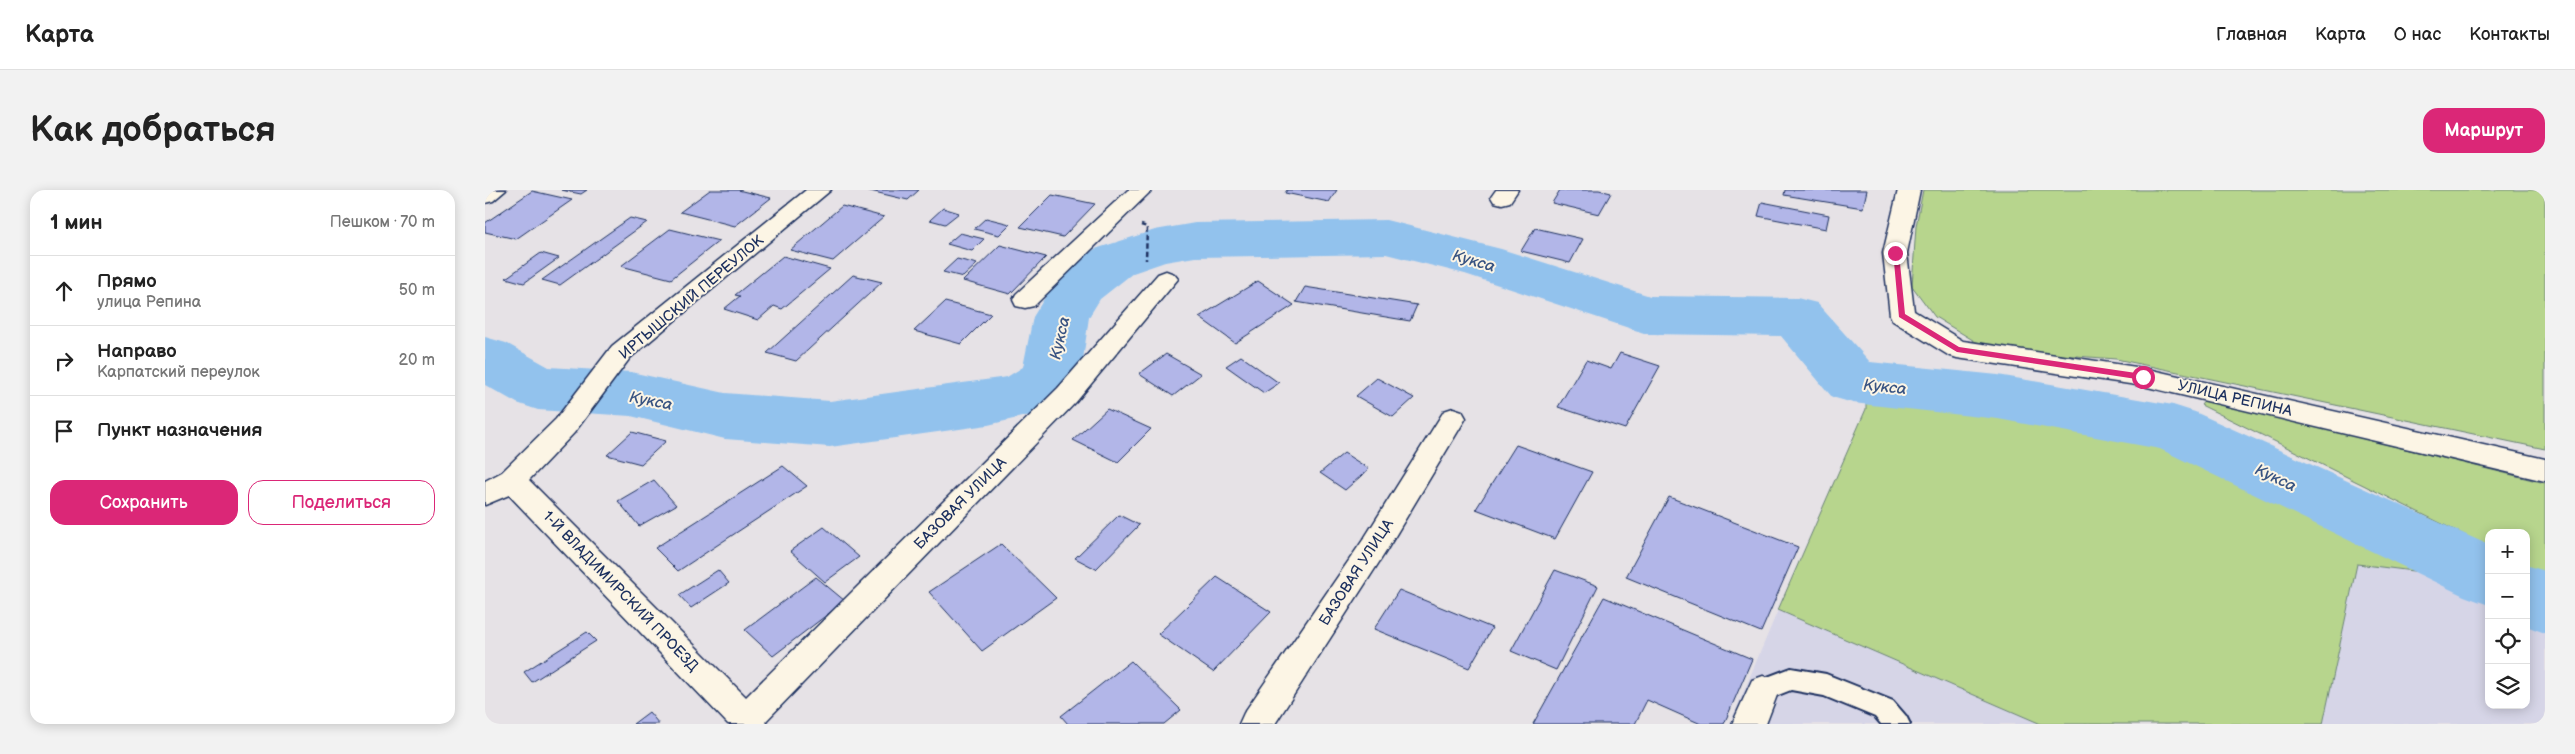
<!DOCTYPE html>
<html lang="ru">
<head>
<meta charset="utf-8">
<style>
	body { margin:0; font-family:"Balsamiq Sans",sans-serif; background:#f2f2f2; color:#222 }
	.controls { position:absolute; right:15px; bottom:15px; display:grid; overflow:hidden; border-radius:10px; box-shadow:0 2px 12px #0003 }
	.controls button { width:45px; height:45px; display:grid; place-items:center; padding:0; border:0; border-bottom:1px solid #e0e0e0; background:#fff; color:#222; font:25px sans-serif }
	.stop { position:absolute; width:15px; height:15px; margin:-11px; border:4px solid #db2777; border-radius:50%; background:#fff }
	.stop.end { background:#db2777; border-color:#fff; box-shadow:0 1px 5px #0008 }
	.list { margin:0; padding:0; list-style:none }
	h2 { display:flex; justify-content:space-between; align-items:center; height:65px; margin:0; padding:0 20px; font-size:21px }
	h2 small { font-size:16px; font-weight:400; color:#767676 }
	.list li { display:grid; grid-template-columns:32px 1fr auto; gap:15px; align-items:center; box-sizing:border-box; height:70px; padding:0 20px; border-top:1px solid #e0e0e0 }
	.list b { display:block; font-size:19px; white-space:nowrap }
	.list p { margin:0; font-size:16px; white-space:nowrap; color:#767676 }
	.list em { font-size:16px; font-style:normal; color:#767676 }
	.actions { display:flex; gap:10px; padding:15px 20px }
	.actions a { flex:1; padding:11px 0; border:1px solid #db2777; border-radius:15px; text-align:center; font-size:18px; color:#db2777 }
	.actions .main { background:#db2777; color:#fff }
	.icon { flex:none; width:28px; height:28px; fill:none; stroke:currentColor; stroke-width:2; stroke-linecap:round; stroke-linejoin:round }
	.map { position:relative; flex:none; width:2060px; height:534px; overflow:hidden; border-radius:15px }
	header { display:flex; align-items:center; gap:30px; box-sizing:border-box; height:70px; padding:0 25px; background:#fff; border-bottom:1px solid #e0e0e0 }
	header strong { font-size:24px }
	nav { display:flex; gap:28px; margin-inline-start:auto; font-size:18px }
	.intro { display:flex; align-items:center; justify-content:space-between; box-sizing:border-box; height:120px; padding:0 30px }
	h1 { margin:0; font-size:35px }
	.button { padding:12px 22px; border-radius:15px; background:#db2777; color:#fff; font-size:18px; font-weight:700 }
	main { display:flex; gap:30px; padding:0 30px }
	aside { flex:1; background:#fff; border-radius:15px; box-shadow:0 2px 12px #0003 }
	.map>svg:first-child { display:block }
</style>
</head>
<body>
<header>
<strong>Карта</strong>
<nav><a>Главная</a><a>Карта</a><a>О нас</a><a>Контакты</a></nav>
</header>
<div class="intro"><h1>Как добраться</h1><a class="button">Маршрут</a></div>
<main>
<aside>
<h2>1 мин<small>Пешком · 70 m</small></h2>
<ul class="list">
<li><svg class="icon" aria-label="ahead" viewBox="0 0 24 24"><path d="M12 20V5M6 11l6-6 6 6"/></svg><div><b>Прямо</b><p>улица Репина</p></div><em>50 m</em></li>
<li><svg class="icon" aria-label="right" viewBox="0 0 24 24"><path d="M7 20v-9h11M14 6l5 5-5 5"/></svg><div><b>Направо</b><p>Карпатский переулок</p></div><em>20 m</em></li>
<li><svg class="icon" aria-label="arrive" viewBox="0 0 24 24"><path d="M6 21V4h12l-3 4 3 4H6"/></svg><div><b>Пункт назначения</b></div></li>
</ul>
<div class="actions"><a class="main">Сохранить</a><a>Поделиться</a></div>
</aside>
<div class="map">
<svg width="2060" height="534" viewBox="0 0 2060 534">
	<rect width="100%" height="100%" fill="#e6e2e6"/>
	<filter id="ink" filterUnits="userSpaceOnUse"><feTurbulence type="fractalNoise" baseFrequency=".02" numOctaves="2"/><feDisplacementMap in="SourceGraphic" scale="10" xChannelSelector="R" yChannelSelector="G"/><feConvolveMatrix kernelMatrix="1 2 1 2 8 2 1 2 1" color-interpolation-filters="sRGB"/></filter>
	<g filter="url(#ink)">
		<!-- built -->
		<g fill="#d6d5e7">
			<polygon points="1872,374 1960,385 2004,402 2004,515 2041,515 2041,416 2060,423 2060,534 1838,534"/>
			<polygon points="1293,420 1556,534 1245,534"/>
		</g>
		<!-- green -->
		<g fill="#b7d58d" stroke="#698276">
			<polygon points="1438,0 2060,0 2060,259 1631,169 1550,163 1491,152 1450,127 1427,96 1431,36"/>
			<polygon points="1720,210 2060,293 2060,386 2041,376 2041,343 2004,343 2004,357 1716,215"/>
			<polygon points="1381,213 1519,215 1687,242 1864,324 1960,385 1872,374 1838,534 1556,534 1293,420 1381,219"/>
		</g>
		<g fill="none" stroke-linecap="round" stroke-linejoin="round">
			<!-- river -->
			<g fill="#92c2ed" fill-rule="evenodd">
				<polygon points="901,30 1016,59 1165,106 1312,108 1332,113 1385,172 1513,185 1688,215 1710,222 2004,355 2004,415 1979,406 1675,259 1513,229 1368,213 1347,207 1296,146 1162,144 980,84 901,64 710,67 680,72 648,83 615,109 604,127 596,184 574,213 558,222 503,235 345,257 240,249 146,226 53,220 32,213 0,195 0,147 21,153 64,177 146,182 240,203 345,211 522,187 538,177 548,127 574,84 610,59 670,40 710,33"/>
				<polygon points="2041,375 2060,381 2060,443 2041,436"/>
			</g>
		</g>
		<!-- building -->
		<g fill="#b2b6e8" stroke="#1b2f5e">
			<polygon points="76,0 102,0 96,4"/>
			<polygon points="225,0 253,0 286,8 250,36 195,22"/>
			<polygon points="381,0 434,0 423,10"/>
			<polygon points="802,0 852,0 844,12 800,3"/>
			<polygon points="1075,0 1114,0 1126,3 1114,24 1067,13"/>
			<polygon points="1300,0 1382,0 1378,18 1299,5"/>
			<polygon points="47,1 87,10 31,49 0,42 0,33"/>
			<polygon points="567,5 610,14 578,47 535,37"/>
			<polygon points="1277,12 1344,25 1341,39 1273,26"/>
			<polygon points="357,16 399,27 348,71 305,60"/>
			<polygon points="458,18 474,23 460,34 445,30"/>
			<polygon points="145,28 162,32 75,95 57,90"/>
			<polygon points="501,28 525,34 514,45 489,39"/>
			<polygon points="1050,38 1098,49 1085,73 1036,61"/>
			<polygon points="185,39 234,51 186,89 136,76"/>
			<polygon points="475,43 499,49 487,61 462,54"/>
			<polygon points="515,55 561,67 525,104 478,91"/>
			<polygon points="56,63 74,68 39,93 21,88"/>
			<polygon points="298,66 345,79 297,119 289,116 273,130 239,119 255,106 250,105"/>
			<polygon points="472,69 492,74 478,87 458,82"/>
			<polygon points="368,85 397,92 311,171 282,163"/>
			<polygon points="773,91 809,115 750,153 714,127"/>
			<polygon points="820,97 932,115 925,131 811,112"/>
			<polygon points="460,112 506,124 476,154 429,141"/>
			<polygon points="1135,163 1175,176 1140,239 1073,217 1101,170 1126,179"/>
			<polygon points="681,164 716,184 688,206 654,184"/>
			<polygon points="756,166 794,193 779,203 741,176"/>
			<polygon points="892,188 929,208 908,227 871,206"/>
			<polygon points="622,219 666,239 633,272 588,250"/>
			<polygon points="147,242 181,251 156,274 122,265"/>
			<polygon points="1031,255 1107,282 1070,349 991,319"/>
			<polygon points="859,263 884,279 860,300 835,283"/>
			<polygon points="298,276 322,296 193,381 170,358"/>
			<polygon points="169,290 191,315 154,336 133,311"/>
			<polygon points="1184,307 1313,357 1276,442 1141,387"/>
			<polygon points="634,325 654,335 611,379 590,368"/>
			<polygon points="339,337 374,367 340,392 305,361"/>
			<polygon points="516,354 571,408 497,461 444,402"/>
			<polygon points="233,380 244,393 206,418 194,405"/>
			<polygon points="1070,380 1113,396 1071,480 1026,461"/>
			<polygon points="331,387 360,411 288,466 260,440"/>
			<polygon points="732,387 786,422 728,482 673,444"/>
			<polygon points="914,400 1007,438 984,478 889,439"/>
			<polygon points="1119,407 1267,469 1239,534 1216,534 1162,510 1150,534 1048,534"/>
			<polygon points="102,442 111,451 47,492 39,482"/>
			<polygon points="646,471 696,520 679,534 583,534 576,526"/>
			<polygon points="164,522 174,534 148,534"/>
		</g>
		<g fill="none" stroke-linecap="round" stroke-linejoin="round">
			<!-- service casing -->
			<g stroke="#1b2f5e" stroke-width="4">
				<polygon id="service" points="1306,478 1341,484 1408,511 1421,526 1425,534 1396,534 1390,527 1339,506 1306,500 1278,511 1269,508 1265,500 1269,492"/>
			</g>
			<!-- minor casing -->
			<g stroke="#1b2f5e" stroke-width="3">
				<g id="minor">
					<polygon points="0,0 21,0 8,11 0,13"/>
					<polygon points="321,0 346,0 145,168 89,243 44,290 261,507 573,198 673,84 681,81 689,84 693,89 591,212 280,532 282,534 243,534 24,305 0,315 0,291 17,282 71,229 127,156"/>
					<polygon points="643,0 667,0 549,116 540,118 531,116 528,110 531,104"/>
					<polygon points="1011,0 1033,0 1025,12 1017,14 1009,12 1006,7"/>
					<polygon points="968,218 977,221 981,228 900,363 790,534 754,534 759,523 880,347 959,221"/>
					<polygon points="1278,486 1289,490 1294,500 1281,534 1247,534 1267,490"/>
				</g>
			</g>
			<!-- tertiary casing -->
			<g stroke="#1b2f5e" stroke-width="3">
				<polygon id="tertiary" points="1413,0 1435,0 1422,63 1429,121 1478,151 1658,178 2060,269 2060,291 1658,196 1472,168 1463,165 1408,131 1405,125 1398,63"/>
			</g>
			<!-- path -->
			<polyline stroke="#1b2f5e" stroke-width="2.5" stroke-dasharray="4.5 3" stroke-linecap="butt" points="656,35 662,37 661,70"/>
			<!-- service -->
			<use href="#service" fill="#fcf5e5" fill-rule="evenodd"/>
			<!-- minor -->
			<use href="#minor" fill="#fcf5e5" fill-rule="evenodd"/>
			<!-- tertiary -->
			<use href="#tertiary" fill="#fcf5e5" fill-rule="evenodd"/>
		</g>
	</g>
	<!-- route -->
	<polygon fill="#db2777" points="1408,61 1414,63 1420,124 1474,157 1658,184 1662,187 1658,190 1472,162 1414,127"/>
	<g text-anchor="middle" stroke-width="4" stroke-linejoin="round" paint-order="stroke">
		<!-- street labels -->
		<g font-size="15" fill="#1b2f5e" stroke="#fcf5e5">
			<text transform="translate(206 107) rotate(-40)" y="5">ИРТЫШСКИЙ ПЕРЕУЛОК</text>
			<text transform="translate(1750 208) rotate(13)" y="5">УЛИЦА РЕПИНА</text>
			<text transform="translate(475 313) rotate(-45)" y="5">БАЗОВАЯ УЛИЦА</text>
			<text transform="translate(871 382) rotate(-57)" y="5">БАЗОВАЯ УЛИЦА</text>
			<text transform="translate(136 401) rotate(46)" y="5">1-Й ВЛАДИМИРСКИЙ ПРОЕЗД</text>
		</g>
		<!-- water labels -->
		<g font-size="16" font-style="italic" fill="#395482" stroke="#fcf5e5">
			<text transform="translate(989 70) rotate(16)" y="6">Кукса</text>
			<text transform="translate(574 148) rotate(-77)" y="6">Кукса</text>
			<text transform="translate(1400 196) rotate(6)" y="6">Кукса</text>
			<text transform="translate(166 210) rotate(11)" y="6">Кукса</text>
			<text transform="translate(1791 287) rotate(25)" y="6">Кукса</text>
		</g>
	</g>
</svg>
<div class="controls">
<button>+</button>
<button>−</button>
<button><svg class="icon" aria-label="locate" viewBox="0 0 24 24"><circle cx="12" cy="12" r="6"/><path d="M12 2v4M12 18v4M2 12h4M18 12h4"/></svg></button>
<button><svg class="icon" aria-label="layers" viewBox="0 0 24 24"><path d="M12 4l9 5-9 5-9-5zM3 14l9 5 9-5"/></svg></button>
</div>
<div class="stop" style="left:1658px;top:187px"></div>
<div class="stop end" style="left:1410px;top:63px"></div>
</div>
</main>
</body>
</html>
